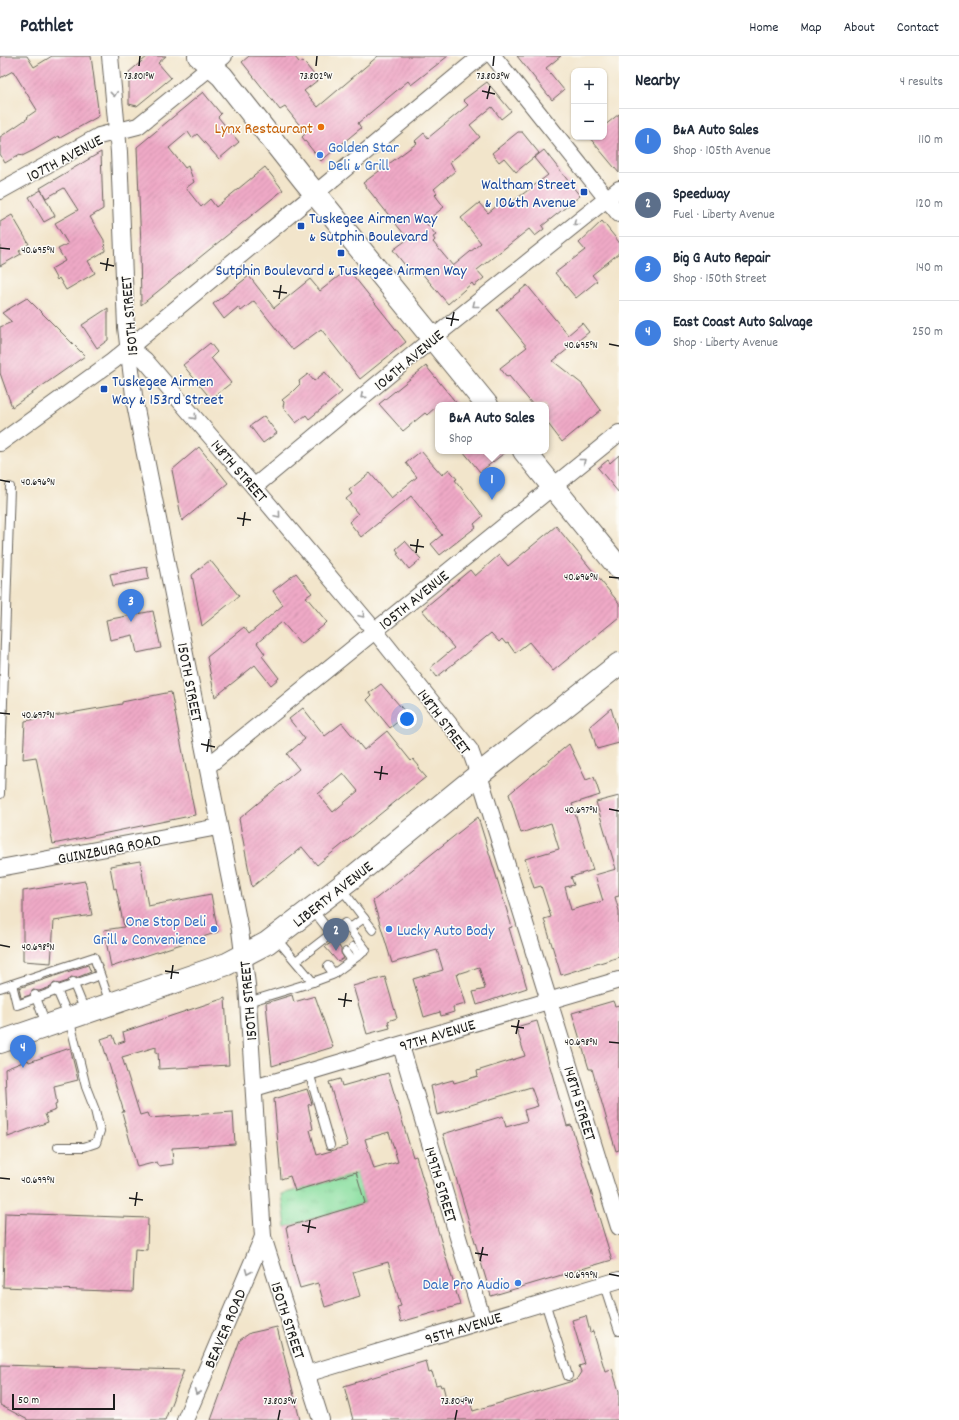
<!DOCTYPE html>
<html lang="en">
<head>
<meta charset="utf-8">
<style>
	body { margin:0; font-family:Dekko,sans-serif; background:#f2f2f3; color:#1f2937 }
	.controls { position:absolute; right:12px; top:12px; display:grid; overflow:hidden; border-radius:8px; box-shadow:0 1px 3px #0004 }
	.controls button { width:36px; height:36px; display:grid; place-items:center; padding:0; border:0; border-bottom:1px solid #e0e1e3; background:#fff; color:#1f2937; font:20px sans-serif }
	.scale { position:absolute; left:12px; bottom:10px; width:103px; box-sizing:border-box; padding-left:4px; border:2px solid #1c1c1c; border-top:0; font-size:11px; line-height:14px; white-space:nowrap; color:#1c1c1c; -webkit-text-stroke:3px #fdfcf7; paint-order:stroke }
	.you { position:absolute; left:407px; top:663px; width:14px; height:14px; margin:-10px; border:3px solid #fff; border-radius:50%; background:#1a73e8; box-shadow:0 0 0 6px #1a73e833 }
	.badge { display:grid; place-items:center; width:26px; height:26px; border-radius:50%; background:#0b8043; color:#fff; font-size:13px; font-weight:700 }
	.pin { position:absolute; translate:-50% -33px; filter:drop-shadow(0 1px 2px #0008) }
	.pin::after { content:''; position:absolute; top:21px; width:14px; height:12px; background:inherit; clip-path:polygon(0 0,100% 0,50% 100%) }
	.popup { position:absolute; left:435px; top:346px; width:114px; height:52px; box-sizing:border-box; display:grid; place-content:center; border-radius:8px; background:#fff; filter:drop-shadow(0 1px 3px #0005); font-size:13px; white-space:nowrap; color:#747a83 }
	.popup b { font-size:15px; color:#1f2937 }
	.popup::after { content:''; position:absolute; left:50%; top:100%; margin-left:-8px; border:8px solid transparent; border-top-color:#fff }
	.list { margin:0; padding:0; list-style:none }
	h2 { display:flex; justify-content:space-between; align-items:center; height:52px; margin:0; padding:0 16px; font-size:17px }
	h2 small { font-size:13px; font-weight:400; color:#747a83 }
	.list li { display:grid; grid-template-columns:26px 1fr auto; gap:12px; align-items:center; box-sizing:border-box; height:64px; padding:0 16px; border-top:1px solid #e0e1e3 }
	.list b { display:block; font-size:15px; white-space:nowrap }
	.list p { margin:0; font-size:13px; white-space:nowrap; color:#747a83 }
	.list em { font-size:13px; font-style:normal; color:#747a83 }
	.map { position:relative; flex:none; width:619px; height:1364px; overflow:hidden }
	header { display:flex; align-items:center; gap:24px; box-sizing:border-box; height:56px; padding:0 20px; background:#fff; border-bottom:1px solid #e0e1e3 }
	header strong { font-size:19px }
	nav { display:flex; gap:22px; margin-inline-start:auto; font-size:14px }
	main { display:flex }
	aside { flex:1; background:#fff }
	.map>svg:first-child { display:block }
</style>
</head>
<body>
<header>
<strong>Pathlet</strong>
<nav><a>Home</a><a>Map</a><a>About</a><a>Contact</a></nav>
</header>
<main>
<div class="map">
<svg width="619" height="1364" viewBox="0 0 619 1364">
	<defs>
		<pattern id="grass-tufts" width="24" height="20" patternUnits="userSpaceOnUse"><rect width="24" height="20" fill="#8cdfa1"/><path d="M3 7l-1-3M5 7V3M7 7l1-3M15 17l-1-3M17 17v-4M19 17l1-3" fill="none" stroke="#78bf8a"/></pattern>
		<pattern id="building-hatch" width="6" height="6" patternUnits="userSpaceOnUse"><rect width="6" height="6" fill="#efa9c6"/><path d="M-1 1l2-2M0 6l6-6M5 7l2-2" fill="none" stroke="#cc91aa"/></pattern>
	</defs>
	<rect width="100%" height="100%" fill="#fdfcf7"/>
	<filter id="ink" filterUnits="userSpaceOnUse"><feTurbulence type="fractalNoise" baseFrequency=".025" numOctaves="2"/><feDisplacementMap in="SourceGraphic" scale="8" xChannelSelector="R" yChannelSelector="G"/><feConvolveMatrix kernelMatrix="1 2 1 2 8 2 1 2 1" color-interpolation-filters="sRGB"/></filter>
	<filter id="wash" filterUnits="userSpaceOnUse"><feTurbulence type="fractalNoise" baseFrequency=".012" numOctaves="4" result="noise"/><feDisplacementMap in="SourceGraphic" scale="16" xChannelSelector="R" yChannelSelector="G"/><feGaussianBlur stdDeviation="0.9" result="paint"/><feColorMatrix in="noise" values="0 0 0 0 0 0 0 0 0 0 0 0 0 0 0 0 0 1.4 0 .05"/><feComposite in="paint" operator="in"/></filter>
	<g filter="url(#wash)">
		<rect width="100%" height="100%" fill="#f2e5cb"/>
		<!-- grass -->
		<polygon fill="url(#grass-tufts)" stroke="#547e5e" points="357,1118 365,1147 286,1171 282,1138"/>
		<g id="blocks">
			<!-- building -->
			<g fill="url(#building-hatch)" fill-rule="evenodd">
				<polygon points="0,0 27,0 34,11 52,0 91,0 99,60 60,82 58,80 34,94 22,100 20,98 5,107 0,98 0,81 28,62 27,61 37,54 13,15 0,22"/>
				<polygon points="148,0 166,0 158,7 171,22 137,50 129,48 129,16"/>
				<polygon points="249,0 294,0 300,7 303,5 318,24 304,35 318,51 378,0 448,0 411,29 408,25 358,67 361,72 321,105 302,81 306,77 285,51 280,54 242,6"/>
				<polygon points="517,0 561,0 546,12 564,34 552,44"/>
				<polygon points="487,26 511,55 501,63 492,51 470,69 480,81 450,106 455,115 434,133 437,137 435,139 444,151 425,166 436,179 433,181 435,184 433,186 453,210 481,187 461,162 479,147 488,157 503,145 507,150 548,119 534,102 544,94 580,140 542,170 544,173 535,180 529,173 477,214 484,222 474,230 472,227 448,248 420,215 415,219 412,218 393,194 408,183 363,127 417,87 415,85 424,77 428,82 468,49 463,44"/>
				<polygon points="203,36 221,58 218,61 239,86 219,103 197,78 192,82 188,76 169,92 185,112 188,110 194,126 186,132 201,151 210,143 216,151 265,111 283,134 141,249 140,191 141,190 137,91"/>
				<polygon points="619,58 619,117 589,81 604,81 604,70"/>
				<polygon points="518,76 522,76 539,97 516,116 504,102 499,106 492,97"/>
				<polygon points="101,96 103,153 90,161 104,184 105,195 88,205 95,217 66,234 59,222 57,224 51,213 65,205 58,193 68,188 55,167 78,154 64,132 46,142 40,132"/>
				<polygon points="41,134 55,160 44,166 29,141"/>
				<polygon points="12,159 29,188 19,195 21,198 0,210 0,166"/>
				<polygon points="602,165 619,186 619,197 592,219 597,225 576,242 555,217 585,194 579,187"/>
				<polygon points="348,213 406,286 360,323 321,273 293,294 254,245 241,255 238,251 224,263 213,248 249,220 274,252 310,223 320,235"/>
				<polygon points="527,229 568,279 582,267 589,276 553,305 582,328 601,354 562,386 546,365 546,349 533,349 509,320 507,321 500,312 527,291 497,254"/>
				<polygon points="27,242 85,300 12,351 0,317 0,271 12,266 2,257"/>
				<polygon points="108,252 108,284 97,292 82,269"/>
				<polygon points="210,287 217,296 211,302 231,327 211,343 183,309"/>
				<polygon points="426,310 458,349 438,349 427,359 425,357 403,375 379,348"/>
				<polygon points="325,316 342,336 309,363 306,359 296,367 283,351 284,346 282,344 292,336 300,328 299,325 308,318 314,325"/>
				<polygon points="264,360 277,377 263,387 250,370"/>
				<polygon points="199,391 228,427 182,465 172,414"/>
				<polygon points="421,395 442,419 449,413 457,423 455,424 483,460 474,468 476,471 440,499 431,488 442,479 411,440 361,481 349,466 358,458 346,443 352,438 349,434 370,417 391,442 417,421 406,407"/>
				<polygon points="463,395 507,395 480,416"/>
				<polygon points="619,399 619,437 598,412 608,404 610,407"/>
				<polygon points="556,470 619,547 619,561 553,615 529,586 515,597 508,587 506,588 502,583 499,586 491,577 437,621 430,612 454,592 422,554 470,514 475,520 499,499 508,510"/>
				<polygon points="405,485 421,503 409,513 397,498 399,497 396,493"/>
				<polygon points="210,504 239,540 202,570 192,519"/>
				<polygon points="147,511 149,523 113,530 110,518"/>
				<polygon points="296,517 312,537 306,541 327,566 324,569 301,588 282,566 257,587 265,598 262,600 279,622 271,629 255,609 215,641 207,601 244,571 249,578 283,549 273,535"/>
				<polygon points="153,555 161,592 137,597 133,579 110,584 106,564"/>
				<polygon points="381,628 407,658 390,672 367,644 371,640 369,637"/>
				<polygon points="171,636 195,759 53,788 36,701 23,703 25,665 122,648 122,646"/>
				<path d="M303 652 325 680 342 667 364 694 387 675 411 705 413 703 419 710 418 712 426 721 317 809 302 791 252 831 239 763 299 713 287 698 305 683 289 663ZM343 717 358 735 333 756 318 738Z"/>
				<polygon points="611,652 619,679 619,687 597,693 590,670"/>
				<polygon points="569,688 586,724 594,721 600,739 572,748 593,814 571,821 574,829 565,831 571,854 603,845 595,819 616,813 596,746 619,740 619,840 615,841 619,855 619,901 561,919 544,863 551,861 541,830 534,832 525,803 559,793 551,767 521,777 509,738"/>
				<polygon points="478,761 512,871 509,872 527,932 477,949 473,936 485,933 479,911 457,918 466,948 453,951 454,956 441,960 440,956 424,961 413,923 443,914 437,894 392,907 373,845"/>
				<polygon points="140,805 148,850 211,838 218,876 111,911 104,874 124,871 116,832 114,833 110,810"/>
				<polygon points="85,825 92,859 54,865 51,907 23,905 23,835"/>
				<polygon points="332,886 336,886 341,893 341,897 344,902 338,906 325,891"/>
				<polygon points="88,909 91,916 76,922 71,921 68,925 59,928 54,927 51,931 39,935 33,934 30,939 21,942 19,932"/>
				<polygon points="385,921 397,962 388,965 390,972 367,978 353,930"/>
				<polygon points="292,939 294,946 315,940 333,991 272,1010 266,947"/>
				<polygon points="225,942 229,1009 159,1013 158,996 156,997 156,991 122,1001 140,1059 147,1057 149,1062 233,1056 235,1088 172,1092 173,1108 159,1110 157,1106 137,1111 122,1056 124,1056 101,983 113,979 116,988 125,985 123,976"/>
				<polygon points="613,945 615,950 619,949 619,1094 616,1095 596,1027 592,1013 589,1013 572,957"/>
				<polygon points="537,965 567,1070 571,1069 612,1204 491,1240 443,1078 503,1060 506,1071 527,1065 524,1054 538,1050 531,1031 437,1059 431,1030 453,1024 454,1027 478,1020 477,1015 525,1000 516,971"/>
				<polygon points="70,992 78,1024 54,1030 57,1048 55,1049 56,1054 45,1058 48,1066 8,1081 5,1013 28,1004 29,1006"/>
				<path d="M388 1017 413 1101 416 1100 460 1249 401 1266 397 1251 401 1250 388 1206 353 1216 360 1240 325 1251 318 1227 300 1232 294 1212 286 1171 365 1147 356 1116 295 1135 290 1120 281 1123 274 1043 307 1033 312 1048 308 1049 313 1073 310 1074 317 1099 348 1090 329 1026 340 1023 342 1030ZM389 1076 398 1106 374 1113 365 1083Z"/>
				<polygon points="5,1157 148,1162 147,1194 135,1193 133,1236 3,1231"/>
				<polygon points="586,1260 590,1276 593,1275 605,1315 612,1313 619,1335 619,1364 353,1364 344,1330 426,1305 429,1317 432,1316 436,1329 440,1328 441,1331 443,1330 447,1346 468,1339 473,1355 576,1324 581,1316 579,1310 585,1308 572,1264"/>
				<polygon points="277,1271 300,1364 211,1364 240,1284 250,1277"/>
				<polygon points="0,1309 184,1314 165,1364 28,1364 0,1349"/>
			</g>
		</g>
	</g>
	<g filter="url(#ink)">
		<use href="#blocks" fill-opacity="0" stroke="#676259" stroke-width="1"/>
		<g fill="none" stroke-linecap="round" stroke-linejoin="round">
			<!-- service casing -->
			<g stroke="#676259" stroke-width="10">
				<g id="service">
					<polyline points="0,738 10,431"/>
					<polyline points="341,832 373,874"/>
					<polyline points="313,854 334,881"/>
					<polyline points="349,873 364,862"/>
					<polyline points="275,881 313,926 332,919 366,894 345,867 296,905"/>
					<polyline points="353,891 360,899"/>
					<polyline points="346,896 352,904"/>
					<polyline points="328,910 334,918"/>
					<polyline points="73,926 85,955"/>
					<polyline points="12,928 17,949 100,919"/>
					<polyline points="0,932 94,901 110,947"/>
					<polyline points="56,932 69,962 86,1031 95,1054 100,1075 96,1087 84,1091 58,1091"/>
					<polyline points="35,939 46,968"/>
					<polyline points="248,946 313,926"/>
					<polyline points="309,1016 330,1089"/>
					<polyline points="604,1229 619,1275"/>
					<polyline points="545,1246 568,1320"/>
				</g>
			</g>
			<!-- minor casing -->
			<g stroke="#676259" stroke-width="18">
				<g id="minor">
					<polyline points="110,0 119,96 126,271 135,348 240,874 247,929 263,1181 321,1364"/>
					<polyline points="493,0 619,158"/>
					<polyline points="0,135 99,80 138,70 224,0"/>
					<polyline points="129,291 145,304 254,431 375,575 470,694 479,719 619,1171"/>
					<polyline points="0,387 113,305 481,0"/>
					<polyline points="254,431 433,282 619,133"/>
					<polyline points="208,710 619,377"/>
					<polyline points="0,812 218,771"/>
					<polyline points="401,990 483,1265"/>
					<polyline points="254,1032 619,924"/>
					<polyline points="306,1318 619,1224"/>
					<polyline points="185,1364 263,1181"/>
				</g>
			</g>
			<!-- secondary casing -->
			<g stroke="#676259" stroke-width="24">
				<g id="secondary">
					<polyline points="199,0 222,20 304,124 487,349"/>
					<polyline points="524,395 619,512"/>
				</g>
			</g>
			<!-- primary casing -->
			<g stroke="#676259" stroke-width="24">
				<polyline id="primary" points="0,986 227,908 267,887 353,821 467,728 619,608"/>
			</g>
			<!-- service -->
			<use href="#service" stroke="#fff" stroke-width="8"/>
			<!-- minor -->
			<use href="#minor" stroke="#fff" stroke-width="16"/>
			<!-- secondary -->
			<use href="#secondary" stroke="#fff" stroke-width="22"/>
			<!-- primary -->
			<use href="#primary" stroke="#fff" stroke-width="22"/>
		</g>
		<!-- one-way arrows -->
		<defs><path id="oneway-chevron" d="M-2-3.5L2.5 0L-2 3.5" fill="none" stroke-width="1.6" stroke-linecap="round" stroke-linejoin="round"/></defs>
		<g stroke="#999">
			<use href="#oneway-chevron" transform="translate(114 38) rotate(84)"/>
			<use href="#oneway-chevron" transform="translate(576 167) rotate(141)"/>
			<use href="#oneway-chevron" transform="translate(475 249) rotate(141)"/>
			<use href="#oneway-chevron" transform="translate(363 340) rotate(140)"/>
			<use href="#oneway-chevron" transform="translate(194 361) rotate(49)"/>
			<use href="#oneway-chevron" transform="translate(583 405) rotate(-38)"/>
			<use href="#oneway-chevron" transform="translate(278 459) rotate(50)"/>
			<use href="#oneway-chevron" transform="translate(362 559) rotate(50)"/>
			<use href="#oneway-chevron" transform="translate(248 1216) rotate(113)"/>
			<use href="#oneway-chevron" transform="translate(197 1336) rotate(113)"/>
		</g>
	</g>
	<!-- ticks -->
	<path fill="none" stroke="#1c1c1c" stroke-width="1.5" d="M139 10 140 0M316 10 317 0M493 10 494 0M482 35 495 38M487 43 490 30M0 192 10 193M100 207 114 210M106 215 108 202M273 235 287 237M279 243 281 229M446 262 459 264M451 270 454 256M609 288 619 290M0 424 10 426M237 462 251 464M243 470 245 456M410 489 424 491M416 497 418 483M609 521 619 522M0 657 10 658M201 688 215 691M207 696 209 683M374 716 388 718M380 724 382 710M609 753 619 755M0 889 10 891M165 915 179 917M171 923 173 909M338 943 352 945M344 951 346 937M511 970 524 972M516 978 519 964M609 986 619 987M0 1122 10 1123M129 1142 143 1144M135 1150 137 1136M302 1169 316 1172M308 1177 310 1164M475 1197 488 1199M480 1205 483 1191M609 1218 619 1220M278 1364 280 1354M455 1364 457 1354"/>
	<!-- markers -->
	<circle fill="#e8710a" stroke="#fdfcf7" stroke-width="1.5" cx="321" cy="71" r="4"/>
	<g fill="#3f7fe0" stroke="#fdfcf7" stroke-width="1.5">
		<circle cx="320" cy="99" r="4"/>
		<circle cx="214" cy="873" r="4"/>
		<circle cx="389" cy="873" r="4"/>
		<circle cx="518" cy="1227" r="4"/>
	</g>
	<g fill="#1a4fb4" stroke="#fdfcf7" stroke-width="1.5">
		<rect x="580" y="132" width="8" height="8" rx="2"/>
		<rect x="297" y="166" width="8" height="8" rx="2"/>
		<rect x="337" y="193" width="8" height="8" rx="2"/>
		<rect x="100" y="329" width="8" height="8" rx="2"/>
	</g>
	<g text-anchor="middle" stroke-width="3" stroke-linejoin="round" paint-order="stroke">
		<!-- food labels -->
		<g font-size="16" fill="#c56008" stroke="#fdfcf7" text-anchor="end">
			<text x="313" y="77">Lynx Restaurant</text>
		</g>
		<!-- shop labels -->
		<g font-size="16" fill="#366cbe" stroke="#fdfcf7" text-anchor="start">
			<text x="328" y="96">Golden Star<tspan x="328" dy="18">Deli &amp; Grill</tspan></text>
			<text x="206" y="870" text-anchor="end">One Stop Deli<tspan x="206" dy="18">Grill &amp; Convenience</tspan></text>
			<text x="397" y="879">Lucky Auto Body</text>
			<text x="510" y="1233" text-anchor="end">Dale Pro Audio</text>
		</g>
		<!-- street labels -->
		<g font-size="16" fill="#1c1c1c" stroke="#fdfcf7">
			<text transform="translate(64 101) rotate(-28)" y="6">107TH AVENUE</text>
			<text transform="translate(128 260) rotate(-95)" y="6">150TH STREET</text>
			<text transform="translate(408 303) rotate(-40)" y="6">106TH AVENUE</text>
			<text transform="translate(240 414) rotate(49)" y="6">148TH STREET</text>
			<text transform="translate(413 543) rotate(-39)" y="6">105TH AVENUE</text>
			<text transform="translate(191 626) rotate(79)" y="6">150TH STREET</text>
			<text transform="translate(445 665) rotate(53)" y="6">148TH STREET</text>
			<text transform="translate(109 792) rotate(-11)" y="6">GUINZBURG ROAD</text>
			<text transform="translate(332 837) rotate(-38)" y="6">LIBERTY AVENUE</text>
			<text transform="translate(247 945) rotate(-95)" y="6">150TH STREET</text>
			<text transform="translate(437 978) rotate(-17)" y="6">97TH AVENUE</text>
			<text transform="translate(581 1047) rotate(73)" y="6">148TH STREET</text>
			<text transform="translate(442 1128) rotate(73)" y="6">149TH STREET</text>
			<text transform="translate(289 1264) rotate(72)" y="6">150TH STREET</text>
			<text transform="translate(463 1271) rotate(-17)" y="6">95TH AVENUE</text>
			<text transform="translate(224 1272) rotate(-67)" y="6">BEAVER ROAD</text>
		</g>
		<!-- transit labels -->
		<g font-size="16" fill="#164399" stroke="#fdfcf7" text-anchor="start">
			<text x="576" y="133" text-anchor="end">Waltham Street<tspan x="576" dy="18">&amp; 106th Avenue</tspan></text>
			<text x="309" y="167">Tuskegee Airmen Way<tspan x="309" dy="18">&amp; Sutphin Boulevard</tspan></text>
			<text x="341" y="219" text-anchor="middle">Sutphin Boulevard &amp; Tuskegee Airmen Way</text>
			<text x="112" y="330">Tuskegee Airmen<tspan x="112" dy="18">Way &amp; 153rd Street</tspan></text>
		</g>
	</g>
	<g font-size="10" text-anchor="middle" fill="#1c1c1c" stroke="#fdfcf7" stroke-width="3" stroke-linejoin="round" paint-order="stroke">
		<text x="139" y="23">73.801°W</text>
		<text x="316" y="23">73.802°W</text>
		<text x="493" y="23">73.803°W</text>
		<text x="38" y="197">40.695°N</text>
		<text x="581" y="292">40.695°N</text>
		<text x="38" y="429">40.696°N</text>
		<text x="581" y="524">40.696°N</text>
		<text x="38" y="662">40.697°N</text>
		<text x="581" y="757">40.697°N</text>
		<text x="38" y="894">40.698°N</text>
		<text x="581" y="989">40.698°N</text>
		<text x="38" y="1127">40.699°N</text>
		<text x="581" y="1222">40.699°N</text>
		<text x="280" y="1348">73.803°W</text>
		<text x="457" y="1348">73.804°W</text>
	</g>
</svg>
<div class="controls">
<button>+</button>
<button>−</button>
</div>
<div class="scale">50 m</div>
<div class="you"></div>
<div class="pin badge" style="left:492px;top:444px;background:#3f7fe0">1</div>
<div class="popup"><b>B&amp;A Auto Sales</b>Shop</div>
<div class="pin badge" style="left:336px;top:895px;background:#5c6f8a">2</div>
<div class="pin badge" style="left:131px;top:566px;background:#3f7fe0">3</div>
<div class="pin badge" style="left:23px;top:1012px;background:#3f7fe0">4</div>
</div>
<aside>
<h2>Nearby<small>4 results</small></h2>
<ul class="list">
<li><span class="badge" style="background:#3f7fe0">1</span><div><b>B&amp;A Auto Sales</b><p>Shop · 105th Avenue</p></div><em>110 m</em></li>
<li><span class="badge" style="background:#5c6f8a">2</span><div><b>Speedway</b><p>Fuel · Liberty Avenue</p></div><em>120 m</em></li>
<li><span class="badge" style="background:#3f7fe0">3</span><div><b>Big G Auto Repair</b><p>Shop · 150th Street</p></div><em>140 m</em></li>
<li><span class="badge" style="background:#3f7fe0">4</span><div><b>East Coast Auto Salvage</b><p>Shop · Liberty Avenue</p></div><em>250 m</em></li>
</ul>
</aside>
</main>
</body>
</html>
